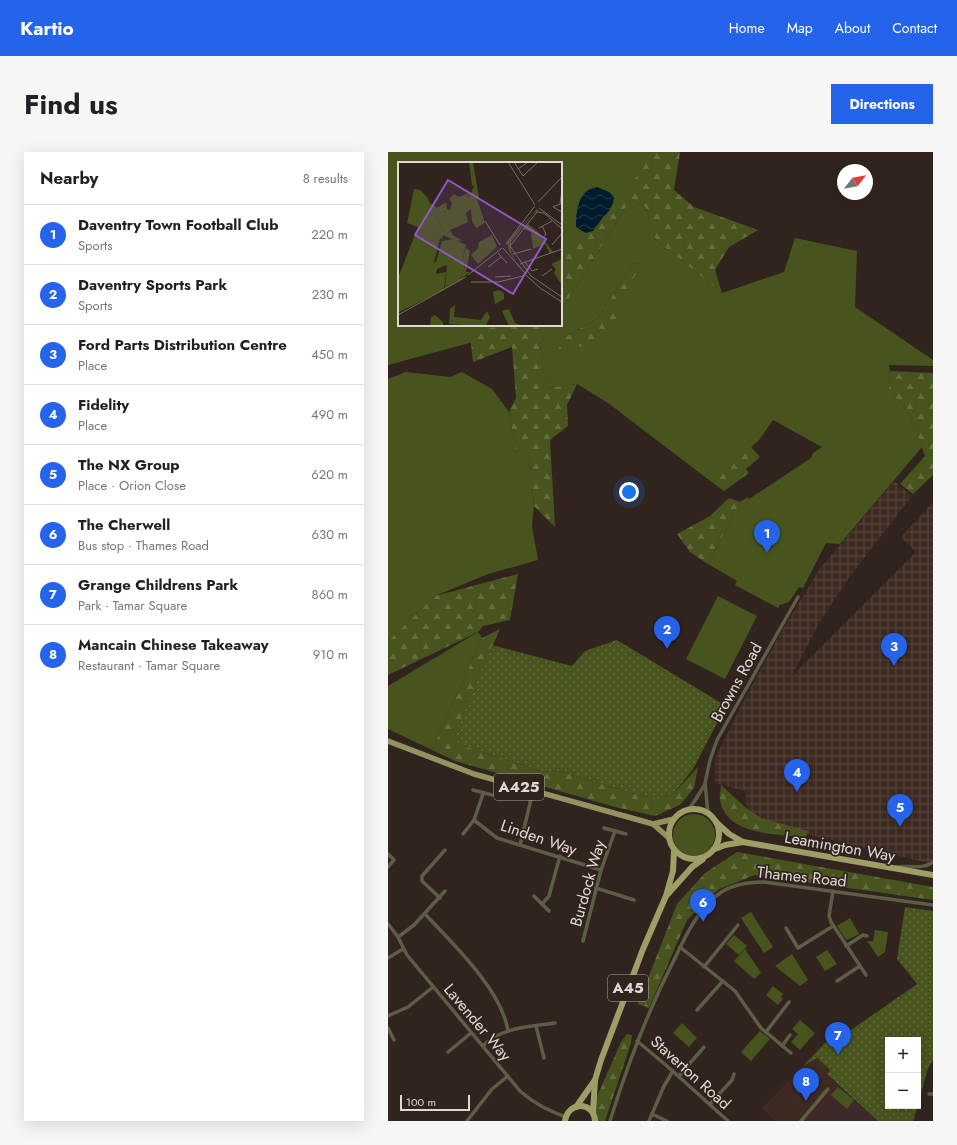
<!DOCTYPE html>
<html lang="en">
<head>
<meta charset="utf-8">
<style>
	body { margin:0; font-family:Jost,sans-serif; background:#f6f6f6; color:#202124 }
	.controls { position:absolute; right:12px; bottom:12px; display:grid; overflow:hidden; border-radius:0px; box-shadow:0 4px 16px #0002 }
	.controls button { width:36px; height:36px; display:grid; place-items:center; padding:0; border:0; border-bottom:1px solid #e0e0e0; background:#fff; color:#202124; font:20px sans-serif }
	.compass { position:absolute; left:449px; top:12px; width:36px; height:36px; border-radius:50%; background:#fff; box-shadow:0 4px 16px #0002; rotate:59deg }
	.scale { position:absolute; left:12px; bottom:10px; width:70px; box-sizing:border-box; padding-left:4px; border:2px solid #e1d8d4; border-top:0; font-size:11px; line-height:14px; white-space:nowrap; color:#e1d8d4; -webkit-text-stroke:3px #31241e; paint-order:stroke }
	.you { position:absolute; left:241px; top:340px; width:14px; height:14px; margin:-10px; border:3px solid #fff; border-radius:50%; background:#1a73e8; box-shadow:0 0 0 6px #1a73e833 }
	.badge { display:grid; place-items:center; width:26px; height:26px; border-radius:50%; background:#2563eb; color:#fff; font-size:13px; font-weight:700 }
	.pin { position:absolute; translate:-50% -33px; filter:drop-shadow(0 1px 2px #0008) }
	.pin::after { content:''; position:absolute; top:21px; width:14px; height:12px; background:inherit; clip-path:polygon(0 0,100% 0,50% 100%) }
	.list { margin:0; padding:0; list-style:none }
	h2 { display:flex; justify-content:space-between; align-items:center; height:52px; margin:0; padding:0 16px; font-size:17px }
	h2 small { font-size:13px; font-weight:400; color:#757577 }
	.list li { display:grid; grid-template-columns:26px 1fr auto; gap:12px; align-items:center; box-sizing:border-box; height:60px; padding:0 16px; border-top:1px solid #e0e0e0 }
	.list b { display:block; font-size:15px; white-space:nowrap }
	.list p { margin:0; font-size:13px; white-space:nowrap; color:#757577 }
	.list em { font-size:13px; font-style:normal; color:#757577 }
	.map { position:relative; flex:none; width:545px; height:969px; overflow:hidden; border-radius:0px }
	header { display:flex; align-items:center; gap:24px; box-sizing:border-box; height:56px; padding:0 20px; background:#2563eb; color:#fff }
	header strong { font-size:19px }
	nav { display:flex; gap:22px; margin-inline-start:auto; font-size:14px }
	.intro { display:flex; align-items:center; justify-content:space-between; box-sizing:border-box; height:96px; padding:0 24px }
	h1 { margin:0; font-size:28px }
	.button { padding:10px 18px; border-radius:0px; background:#2563eb; color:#fff; font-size:14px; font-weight:700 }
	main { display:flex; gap:24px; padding:0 24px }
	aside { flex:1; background:#fff; border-radius:0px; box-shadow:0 4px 16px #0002 }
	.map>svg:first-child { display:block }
</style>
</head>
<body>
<header>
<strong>Kartio</strong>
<nav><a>Home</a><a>Map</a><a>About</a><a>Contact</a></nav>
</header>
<div class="intro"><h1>Find us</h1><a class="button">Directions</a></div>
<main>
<aside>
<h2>Nearby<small>8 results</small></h2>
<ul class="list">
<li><span class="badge">1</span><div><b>Daventry Town Football Club</b><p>Sports</p></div><em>220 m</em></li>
<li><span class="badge">2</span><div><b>Daventry Sports Park</b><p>Sports</p></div><em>230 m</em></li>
<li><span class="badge">3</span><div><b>Ford Parts Distribution Centre</b><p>Place</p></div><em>450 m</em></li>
<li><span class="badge">4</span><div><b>Fidelity</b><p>Place</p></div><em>490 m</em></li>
<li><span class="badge">5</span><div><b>The NX Group</b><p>Place · Orion Close</p></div><em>620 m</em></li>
<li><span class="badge">6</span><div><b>The Cherwell</b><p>Bus stop · Thames Road</p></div><em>630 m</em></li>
<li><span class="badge">7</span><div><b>Grange Childrens Park</b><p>Park · Tamar Square</p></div><em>860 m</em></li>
<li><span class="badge">8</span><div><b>Mancain Chinese Takeaway</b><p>Restaurant · Tamar Square</p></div><em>910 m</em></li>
</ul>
</aside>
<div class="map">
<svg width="545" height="969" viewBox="0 0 545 969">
	<defs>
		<pattern id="industrial-grid" width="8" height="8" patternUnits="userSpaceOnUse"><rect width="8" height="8" fill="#3d2a21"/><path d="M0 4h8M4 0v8" fill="none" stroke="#594840"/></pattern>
		<pattern id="forest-firs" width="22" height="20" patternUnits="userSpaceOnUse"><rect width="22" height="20" fill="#48541e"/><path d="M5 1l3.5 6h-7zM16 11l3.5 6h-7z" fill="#626c3e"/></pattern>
		<pattern id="park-dots" width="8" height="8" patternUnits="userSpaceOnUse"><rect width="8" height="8" fill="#48541e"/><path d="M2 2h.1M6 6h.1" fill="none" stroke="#626c3e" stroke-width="1.8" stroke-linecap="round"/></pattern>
		<pattern id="water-waves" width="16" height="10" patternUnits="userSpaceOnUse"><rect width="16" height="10" fill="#001b2b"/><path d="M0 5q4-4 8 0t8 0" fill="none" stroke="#253b49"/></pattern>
	</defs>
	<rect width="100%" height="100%" fill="#31241e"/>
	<!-- built -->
	<polygon fill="#3d2a21" points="428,906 442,918 439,922 449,932 418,969 387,969 374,956 415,914"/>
	<!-- industrial -->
	<polygon fill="url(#industrial-grid)" points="506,329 524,344 462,424 433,468 403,525 528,400 513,385 545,350 545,712 372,671 359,660 357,639 327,631 327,606 360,541 392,482 431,418"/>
	<!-- education -->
	<polygon fill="#3d2929" points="449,932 490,969 418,969"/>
	<!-- grass -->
	<g fill="#48541e" fill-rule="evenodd">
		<polygon points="0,0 280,0 173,136 173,11 11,11 11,173 148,173 0,213"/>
		<path d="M243 47 258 56 268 88 334 141 396 120 407 86 469 99 467 155 545 208V214L501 213 502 219 501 237 522 263 534 295 452 392 438 391 415 436 411 435 401 450 392 453 390 456 347 433 349 429 320 412 352 350 360 345 361 347 423 306 425 301 434 295 385 268 371 288 325 331 220 251 189 232 158 236 152 192 164 173H173V159ZM246 111 253 112 230 151 196 196 183 192 177 185 209 167Z"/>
		<polygon points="18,220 62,225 74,220 104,237 121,260 129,302 141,299 146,354 144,374 150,408 100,422 47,444 0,489 0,227"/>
		<polygon points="330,444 369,464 337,527 298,507"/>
		<polygon points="90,480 94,486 44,598 0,577 0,534"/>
		<circle cx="306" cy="683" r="21"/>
		<polygon points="363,760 385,795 376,801 353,766"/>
		<polygon points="462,766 471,782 459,788 457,786 449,774"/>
		<polygon points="487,778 500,780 497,800 490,805 479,789 485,789"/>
		<polygon points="346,783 359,794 351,803 338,792"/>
		<polygon points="357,797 373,821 366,827 346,809"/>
		<polygon points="439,798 449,812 437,819 428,805"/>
		<polygon points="404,802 420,828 412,834 387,814"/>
		<polygon points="385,834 395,842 393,845 395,847 390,853 378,843"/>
		<polygon points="412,868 427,881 412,898 403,890 410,882 404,877"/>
		<polygon points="294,871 309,886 301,895 285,881"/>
		<polygon points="372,879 382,887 363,909 353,900"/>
		<polygon points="450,935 466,948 459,957 443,943"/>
	</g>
	<!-- forest -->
	<g fill="url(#forest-firs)">
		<polygon points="252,0 292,0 286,38 306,55 370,78 341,95 327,118 334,141 268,88 258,56 243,47 173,159 173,112 193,84 235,50 250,21"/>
		<polygon points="246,111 254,112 230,151 231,168 196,196 183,192 166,216 162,213 177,185 209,167"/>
		<polygon points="114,173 164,173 152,192 158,236 189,232 179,253 180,274 162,288 167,375 146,354 141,300 129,303 121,260 128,246 124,195 85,210 82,182"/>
		<polygon points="502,219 545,221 545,323 525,342 512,332 537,304 522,263 501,237"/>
		<polygon points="363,295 372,305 358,317 361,321 336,339 325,331"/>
		<polygon points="341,346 352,350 320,412 302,400 289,382 322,364"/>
		<polygon points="130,422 122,468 95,474 90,480 0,523 0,489 47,444"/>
		<polygon points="112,477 67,582 70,592 156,620 167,618 243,641 270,647 286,641 310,615 306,636 292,653 267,664 227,655 67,609 44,598 94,486"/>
		<path d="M333 633 358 656 373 666 420 679 418 685C390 682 338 684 332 648 331 644 333 638 333 633Z"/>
		<polygon points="349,700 545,735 545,748 367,723 331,737 299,768 261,856 250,852 289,752 317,721"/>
		<polygon points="239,882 244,883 243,891 217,969 207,969 204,956 233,890"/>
	</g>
	<!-- park -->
	<g fill="url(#park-dots)">
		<polygon points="229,488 338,554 305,617 286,641 270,647 243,641 167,618 156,620 70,592 67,582 104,493 184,514 197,499"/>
		<polygon points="517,755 545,759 545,908 540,916 530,953 530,888 500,888 500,954 530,954 525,969 490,969 439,922 442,918 429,906 415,914 438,890 453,885 529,832 509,807"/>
	</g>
	<!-- water -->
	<path fill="url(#water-waves)" d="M209 35 221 40 226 45 225 51 221 59 216 64 205 79 198 81 189 76 188 74C188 58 191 37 209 35Z"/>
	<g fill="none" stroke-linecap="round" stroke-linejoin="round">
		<!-- minor -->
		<g stroke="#5e5e46" stroke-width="3.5">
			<polyline points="85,638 104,643"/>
			<polyline points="300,658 308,647 317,632"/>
			<polyline points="320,661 317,631 322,608 329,588 410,445"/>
			<polyline points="86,668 109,686 213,718"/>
			<polyline points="216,676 238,682"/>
			<polyline points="75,682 86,668 95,642"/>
			<polyline points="132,693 145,639"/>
			<polyline points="0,702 6,708 0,715"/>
			<path d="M508 715C520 713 535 718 545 710"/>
			<polyline points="208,736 246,748"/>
			<polyline points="445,739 441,764 443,770 478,823"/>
			<polyline points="146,744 161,759"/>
			<polyline points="52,746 34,729 34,724 57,698"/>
			<polyline points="154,752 161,744 172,704"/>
			<path d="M37 762C64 791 114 838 120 879"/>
			<path d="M0 772 10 785 19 803 132 939C147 952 159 958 178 965"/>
			<polyline points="398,776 410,796 445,774"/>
			<polyline points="10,785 26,773 57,739"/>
			<polyline points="195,789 213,718 227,679"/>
			<polyline points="458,794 475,783 479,784"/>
			<polyline points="292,795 347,839 373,876 403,901"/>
			<polyline points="0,806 15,797"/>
			<polyline points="316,815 350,773"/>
			<polyline points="449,829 472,814"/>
			<polyline points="309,858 335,829"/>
			<polyline points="0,864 20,855 45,835"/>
			<polyline points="148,874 156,906"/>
			<polyline points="0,876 6,888"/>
			<polyline points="378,880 401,850"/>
			<polyline points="249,889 279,914 340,969"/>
			<path d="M95 894C113 875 141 875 167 871"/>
			<polyline points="394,894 402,883"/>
			<polyline points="60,900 83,881"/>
			<polyline points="291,924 316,895"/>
			<polyline points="541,942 545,942"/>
			<polyline points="322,952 344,928 346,922"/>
			<polyline points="264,962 279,969"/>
			<polyline points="79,969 104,937 120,924"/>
			<path d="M222 969C239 914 260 859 286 808 298 783 310 757 332 741 345 732 361 730 376 730L545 753"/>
			<polyline points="261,969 276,934 285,919"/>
			<polyline points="413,969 440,937"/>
		</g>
		<!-- primary -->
		<g stroke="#939361" stroke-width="5.5">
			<polyline points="0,589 86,622 265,672 281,686"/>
			<polyline points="265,672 286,667"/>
		</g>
		<!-- trunk -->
		<g stroke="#9e9e66" stroke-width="6">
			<circle cx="306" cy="682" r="25"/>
			<polyline points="328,670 341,682 355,690 545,723"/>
			<polyline points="327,697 337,693 355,690"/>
			<polyline points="279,743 304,715 315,707"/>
			<polyline points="188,955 207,928"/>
			<polyline points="205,961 207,928 213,908 255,797 278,744 285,719 286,698"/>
			<path d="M177 969C180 949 206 949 207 969"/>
		</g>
	</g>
	<g text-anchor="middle" stroke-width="3.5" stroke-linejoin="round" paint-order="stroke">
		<!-- shield labels -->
		<g fill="#31241e" stroke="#aca29d" stroke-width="1">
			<rect x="106" y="622" width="50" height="26" rx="3"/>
			<rect x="220" y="823" width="40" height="26" rx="3"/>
		</g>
		<g font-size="15" font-weight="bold" fill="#e1d8d4">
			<text x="131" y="640">A425</text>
			<text x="240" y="841">A45</text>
		</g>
		<!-- street labels -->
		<g font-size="16" fill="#e1d8d4" stroke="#31241e">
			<text transform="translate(348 530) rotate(-61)" y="6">Browns Road</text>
			<text transform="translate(151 685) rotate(19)" y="6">Linden Way</text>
			<text transform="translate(452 694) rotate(10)" y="6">Leamington Way</text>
			<text transform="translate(414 724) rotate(6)" y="6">Thames Road</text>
			<text transform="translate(199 731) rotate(-74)" y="6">Burdock Way</text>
			<text transform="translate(90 870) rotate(50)" y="6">Lavender Way</text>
			<text transform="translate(303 920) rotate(42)" y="6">Staverton Road</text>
		</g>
	</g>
	<!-- overview -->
	<g transform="translate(10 10)">
		<rect width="164" height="164" fill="#31241e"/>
		<path d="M16 27 22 28 29 35 37 52 52 48 54 41 51 37 56 32 61 35 73 30 69 35 79 37 87 61 78 66 74 59 73 47 68 51 70 60 52 68 51 71 46 69 37 52 44 69 36 101 38 100 44 79 56 77 68 83 65 95 67 105 62 118 47 127 49 103 39 107 38 112 48 110 46 128 1 150 0 116 20 65 9 61Z" fill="#48541e"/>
		<path d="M71 0H75L82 42 81 37 70 36 76 25 74 23ZM48 40 49 47 52 48 37 52 46 69 51 71 52 68 56 74 65 79 56 78 45 73 44 77 41 76 42 69 37 52 30 46 32 41 39 46ZM139 47 141 49 136 51 113 80V89L118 100 111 89 109 80ZM68 86 72 89 68 110H72L62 118 67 105 65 95ZM101 128 106 131V137L97 142 95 130ZM57 143 56 155 83 158 89 149 92 155 88 163 84 164 51 162 52 147ZM111 147 117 161 123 163 111 164 104 149ZM37 153 45 160V164H32L33 155Z" fill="#48541e"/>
		<path d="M129 61 140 70 155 90 152 92 147 82 135 87 133 70 125 67ZM94 73 99 85 80 102 73 93 80 86 81 80ZM164 97V122H163L156 111 158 107 153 102Z" fill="#48541e"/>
		<path fill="none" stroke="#776c67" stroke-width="1" d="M110 0 137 43M116 0 125 14 140 0M120 7 130 0M140 40 164 15M162 41 164 29M164 41 155 45 164 50M141 46 164 63M87 59 102 83M144 64 148 72 145 76M141 66 154 59M164 67 146 51 139 50 112 84 133 114 164 135M108 82 137 44M154 83 164 71M105 86 127 111M100 91 109 101M115 92 133 87M127 100 134 109 140 107M122 102 164 87M90 105 103 95M70 113 104 86M128 113 142 126 164 140M144 114 154 107M97 115 113 114M73 120H100L125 114M0 153 68 115"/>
		<path fill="#9457c4" fill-opacity="0.15" stroke="#9457c4" stroke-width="2" d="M50 18 148 77 115 132 17 73Z"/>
		<rect width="164" height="164" fill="none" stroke="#e1d8d4" stroke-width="2"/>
	</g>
</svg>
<div class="controls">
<button>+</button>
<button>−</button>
</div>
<svg class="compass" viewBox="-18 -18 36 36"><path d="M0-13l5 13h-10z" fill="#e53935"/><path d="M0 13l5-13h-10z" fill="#757577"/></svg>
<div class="scale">100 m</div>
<div class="you"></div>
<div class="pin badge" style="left:379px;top:401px">1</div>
<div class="pin badge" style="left:279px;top:497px">2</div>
<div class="pin badge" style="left:506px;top:514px">3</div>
<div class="pin badge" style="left:409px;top:640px">4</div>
<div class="pin badge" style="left:512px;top:675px">5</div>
<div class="pin badge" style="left:315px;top:770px">6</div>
<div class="pin badge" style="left:450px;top:903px">7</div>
<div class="pin badge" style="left:418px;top:949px">8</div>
</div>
</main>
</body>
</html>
